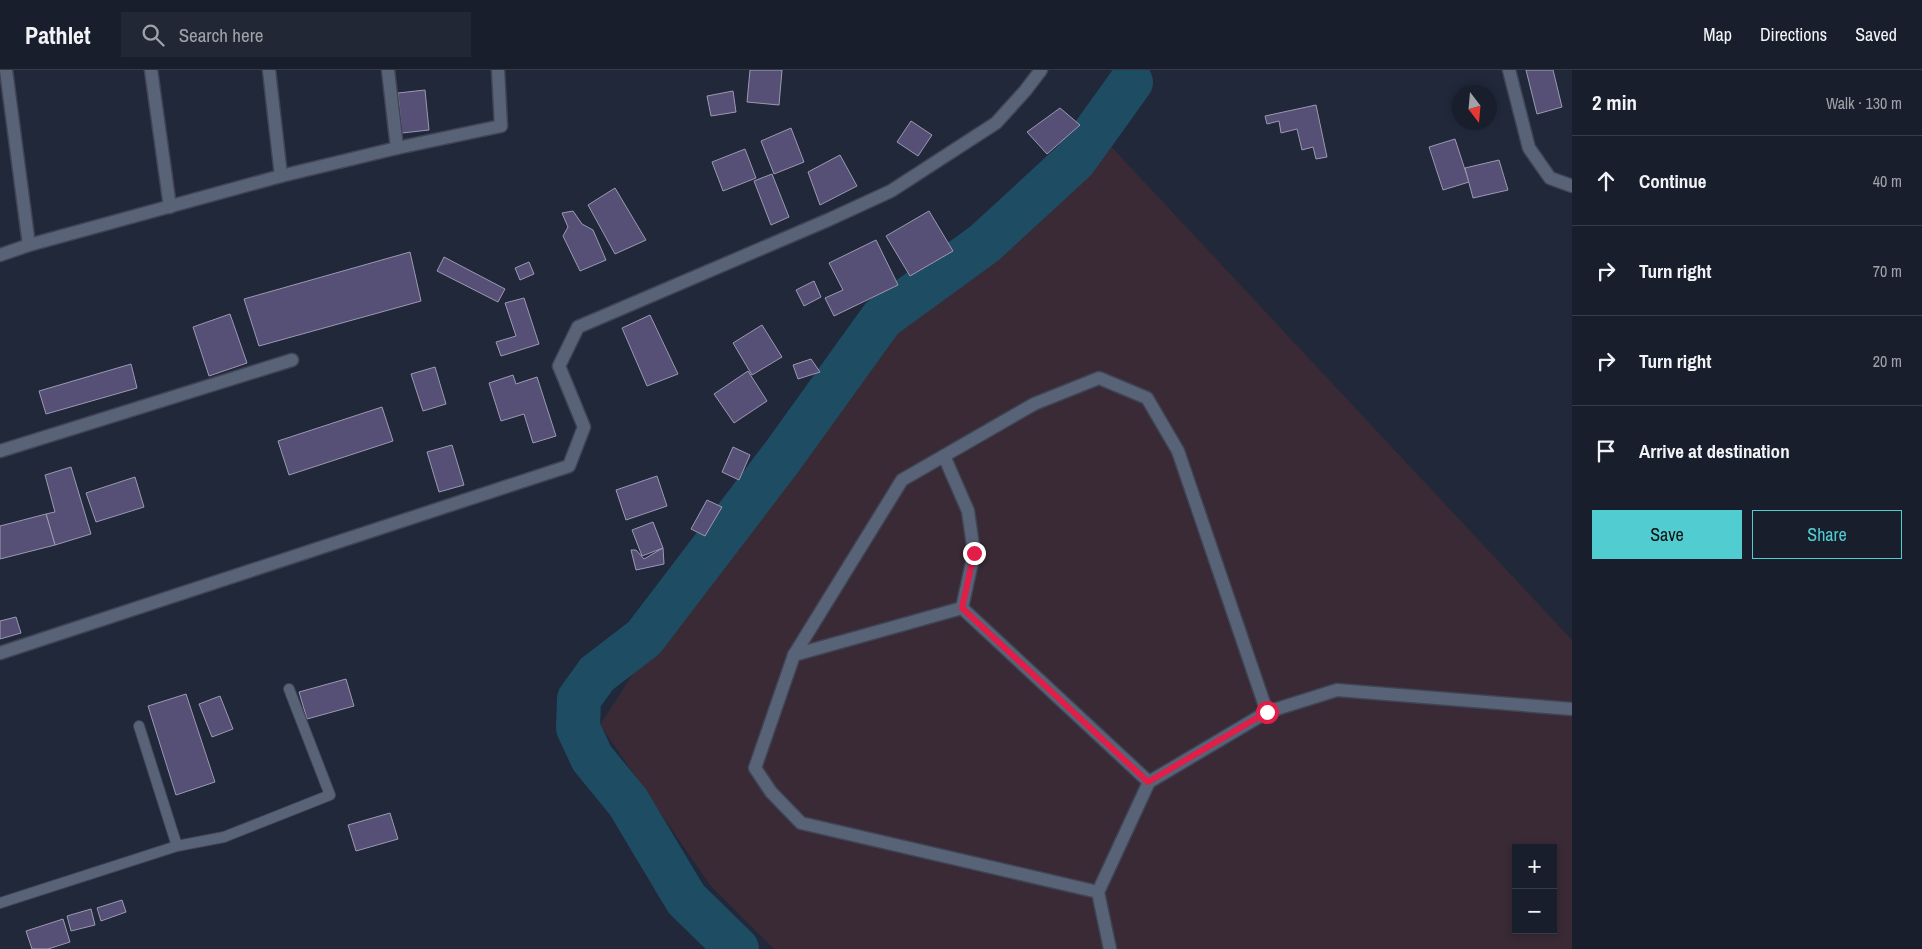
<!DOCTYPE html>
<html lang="en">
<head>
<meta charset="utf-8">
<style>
	body { margin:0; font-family:"Archivo Narrow",sans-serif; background:#212734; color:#f1f3f6 }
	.controls { position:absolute; right:15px; bottom:15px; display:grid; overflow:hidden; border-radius:0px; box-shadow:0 2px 8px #0003 }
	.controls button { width:45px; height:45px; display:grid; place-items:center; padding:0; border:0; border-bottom:1px solid #363c48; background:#181e2c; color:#f1f3f6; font:25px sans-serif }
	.compass { position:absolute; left:1452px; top:15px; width:45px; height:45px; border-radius:50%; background:#181e2c; box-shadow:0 2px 8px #0003; rotate:164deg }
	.stop { position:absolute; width:15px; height:15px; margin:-11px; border:4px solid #e11d48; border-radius:50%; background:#fff }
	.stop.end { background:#e11d48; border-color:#fff; box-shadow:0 1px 5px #0008 }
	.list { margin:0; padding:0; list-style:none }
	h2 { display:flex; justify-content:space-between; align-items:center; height:65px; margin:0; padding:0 20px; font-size:21px }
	h2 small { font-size:16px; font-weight:400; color:#9fa2a9 }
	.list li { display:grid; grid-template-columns:32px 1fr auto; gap:15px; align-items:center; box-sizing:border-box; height:90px; padding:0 20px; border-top:1px solid #363c48 }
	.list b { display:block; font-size:19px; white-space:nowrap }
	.list em { font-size:16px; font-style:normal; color:#9fa2a9 }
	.actions { display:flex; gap:10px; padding:15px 20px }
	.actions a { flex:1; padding:11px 0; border:1px solid #51ccd1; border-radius:0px; text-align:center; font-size:18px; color:#51ccd1 }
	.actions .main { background:#51ccd1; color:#111 }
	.icon { flex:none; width:28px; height:28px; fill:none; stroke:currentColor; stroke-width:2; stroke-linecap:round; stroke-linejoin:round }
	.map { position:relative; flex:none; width:1572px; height:879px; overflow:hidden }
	header { display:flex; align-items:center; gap:30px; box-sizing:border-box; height:70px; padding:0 25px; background:#181e2c; border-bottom:1px solid #363c48 }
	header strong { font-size:24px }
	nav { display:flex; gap:28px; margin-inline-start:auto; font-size:18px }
	.search { width:350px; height:45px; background:#212734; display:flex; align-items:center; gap:12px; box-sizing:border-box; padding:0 18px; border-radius:0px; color:#9fa2a9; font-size:19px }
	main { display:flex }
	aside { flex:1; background:#181e2c }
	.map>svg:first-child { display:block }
</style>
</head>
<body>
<header>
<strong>Pathlet</strong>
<div class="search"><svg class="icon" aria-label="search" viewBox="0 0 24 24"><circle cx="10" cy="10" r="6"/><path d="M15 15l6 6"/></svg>Search here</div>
<nav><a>Map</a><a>Directions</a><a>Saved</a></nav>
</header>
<main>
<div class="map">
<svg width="1572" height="879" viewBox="0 0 1572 879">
	<rect width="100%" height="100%" fill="#20283a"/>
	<!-- commercial -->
	<path fill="#392a35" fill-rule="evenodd" d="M1091 55 1572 570V879H774L710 815 600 655 858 255 998 145ZM1516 778H1553V860H1516Z"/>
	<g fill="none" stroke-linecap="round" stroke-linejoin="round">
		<!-- river -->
		<polyline stroke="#1e4c62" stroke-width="44" points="737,879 686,829 628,732 592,688 578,658 579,629 597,604 644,568 782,387 882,248 985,173 1075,90 1131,12"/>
	</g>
	<!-- building -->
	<g fill="#565076" stroke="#9c99b2">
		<polygon points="750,0 782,0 779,35 747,32"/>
		<polygon points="1526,0 1553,0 1562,37 1537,44"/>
		<polygon points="425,20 429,60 402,63 398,23"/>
		<polygon points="733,21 736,42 711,46 707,26"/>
		<polygon points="1316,35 1327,87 1316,89 1313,77 1302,80 1297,59 1281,63 1279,51 1267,54 1265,46"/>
		<polygon points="1060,38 1080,55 1047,84 1027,62"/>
		<polygon points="911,51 932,65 918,86 897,72"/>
		<polygon points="791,58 804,92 774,104 761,71"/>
		<polygon points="1455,69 1469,112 1443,120 1429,77"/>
		<polygon points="745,79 756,108 723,121 712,92"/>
		<polygon points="840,85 857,116 820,135 808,102"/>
		<polygon points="1499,90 1508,120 1473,128 1465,98"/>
		<polygon points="772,104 789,147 771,155 754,111"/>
		<polygon points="615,118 646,170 615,184 588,135"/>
		<polygon points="573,141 582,154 593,160 606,190 580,201 563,166 568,157 562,143"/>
		<polygon points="929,141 953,181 910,206 886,166"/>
		<polygon points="876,170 898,215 834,246 825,228 843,220 829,193"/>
		<polygon points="410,182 421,231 259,276 244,229"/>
		<polygon points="444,187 505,219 498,232 437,201"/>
		<polygon points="529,192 534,204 520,210 515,198"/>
		<polygon points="814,211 821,227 804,236 796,220"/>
		<polygon points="524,228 539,274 501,286 496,272 516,266 505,233"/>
		<polygon points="230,244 247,293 209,306 193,257"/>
		<polygon points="650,245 678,304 647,316 622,258"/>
		<polygon points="762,255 782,287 752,305 733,273"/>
		<polygon points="811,289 820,302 798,309 793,295"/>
		<polygon points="131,294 137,318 46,344 39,321"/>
		<polygon points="435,297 446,334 423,341 411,304"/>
		<polygon points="748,301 767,331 734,353 714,324"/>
		<polygon points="513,305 516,314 537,307 556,366 533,373 524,344 501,351 489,313"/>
		<polygon points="382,337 393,371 289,405 278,371"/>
		<polygon points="452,375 464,415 439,422 427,382"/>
		<polygon points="733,377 750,385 739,410 722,402"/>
		<polygon points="71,397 91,464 55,475 46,444 55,442 45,405"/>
		<polygon points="657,406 667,436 626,450 616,420"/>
		<polygon points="135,407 144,437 96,452 86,423"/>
		<polygon points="707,430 722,437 705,466 691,459"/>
		<polygon points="46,444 55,475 0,489 0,456"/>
		<polygon points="653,452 663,478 642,486 632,460"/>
		<polygon points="663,478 664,494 636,500 631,480 636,480 644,489"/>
		<polygon points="16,547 21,563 0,569 0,551"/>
		<polygon points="346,609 354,636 307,649 299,622"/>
		<polygon points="186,624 215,712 176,725 148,636"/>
		<polygon points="220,626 233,659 212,667 199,634"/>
		<polygon points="390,743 398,769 356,781 348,755"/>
		<polygon points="122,830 126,842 101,851 97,838"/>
		<polygon points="91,839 95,855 71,861 67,846"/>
		<polygon points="63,849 70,872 48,879 32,879 26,861"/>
	</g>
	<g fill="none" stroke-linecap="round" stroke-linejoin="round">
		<!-- service casing -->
		<g stroke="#3f4555" stroke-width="12">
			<g id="service">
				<polyline points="139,656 177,776"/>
				<polyline points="0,833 177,776 224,767 330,725 289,619"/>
			</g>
		</g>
		<!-- minor casing -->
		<g stroke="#3f4555" stroke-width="15">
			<g id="minor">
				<polyline points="6,0 29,175"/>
				<polyline points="151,0 170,137"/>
				<polyline points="269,0 281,106"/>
				<polyline points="388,0 397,78"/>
				<polyline points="1509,0 1529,78 1550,108 1572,116"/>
				<polyline points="0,185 29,175 281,106 397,78 501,56 498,0"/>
				<polyline points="0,381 292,290"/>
				<polyline points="944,386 968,441 974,483 962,538 1149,712"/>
				<polyline points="0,583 569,396 584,357 559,296 578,257 828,150 891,121 996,53 1025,21 1041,0"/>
				<polyline points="794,585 962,538"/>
				<polyline points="1098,822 801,753 771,722 755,698 794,585 902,410 1034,334 1099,308 1147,328 1178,381 1267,642"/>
				<polyline points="1110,879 1098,822 1149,712 1267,642 1337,620 1572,639"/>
			</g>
		</g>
		<!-- service -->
		<use href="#service" stroke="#596378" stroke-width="10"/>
		<!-- minor -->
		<use href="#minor" stroke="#596378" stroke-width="12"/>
	</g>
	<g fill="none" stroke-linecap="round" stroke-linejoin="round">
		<!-- route -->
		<polyline stroke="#e11d48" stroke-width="6" points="974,483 962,538 1148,712 1267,642"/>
	</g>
</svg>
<div class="controls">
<button>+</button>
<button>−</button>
</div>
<svg class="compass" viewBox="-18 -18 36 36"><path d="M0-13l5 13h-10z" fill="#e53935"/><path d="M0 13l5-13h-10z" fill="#9fa2a9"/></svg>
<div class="stop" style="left:1267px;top:642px"></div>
<div class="stop end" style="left:974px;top:483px"></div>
</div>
<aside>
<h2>2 min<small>Walk · 130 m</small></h2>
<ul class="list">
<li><svg class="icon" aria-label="ahead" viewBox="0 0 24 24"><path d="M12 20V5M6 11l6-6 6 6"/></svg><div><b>Continue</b></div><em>40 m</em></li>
<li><svg class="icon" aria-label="right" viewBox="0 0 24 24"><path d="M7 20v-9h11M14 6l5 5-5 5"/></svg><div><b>Turn right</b></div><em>70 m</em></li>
<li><svg class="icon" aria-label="right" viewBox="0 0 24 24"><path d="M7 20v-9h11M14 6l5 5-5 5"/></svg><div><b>Turn right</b></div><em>20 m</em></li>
<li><svg class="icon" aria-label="arrive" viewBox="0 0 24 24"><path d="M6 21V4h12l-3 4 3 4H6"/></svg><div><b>Arrive at destination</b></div></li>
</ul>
<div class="actions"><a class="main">Save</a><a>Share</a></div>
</aside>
</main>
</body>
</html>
